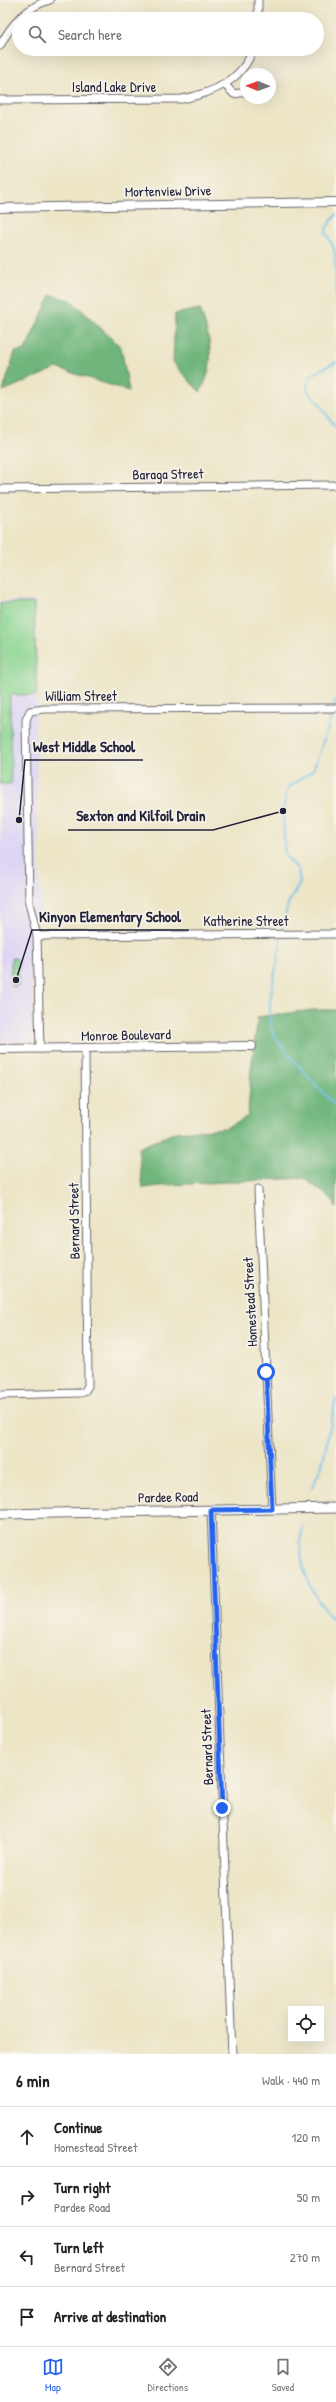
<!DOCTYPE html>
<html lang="en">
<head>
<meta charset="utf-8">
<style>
	body { margin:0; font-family:"Patrick Hand",sans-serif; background:#f6f6f6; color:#222 }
	.controls { position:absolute; right:12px; bottom:12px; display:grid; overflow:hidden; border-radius:0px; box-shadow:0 4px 16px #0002 }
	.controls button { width:36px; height:36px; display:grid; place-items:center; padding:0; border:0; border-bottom:1px solid #e0e0e0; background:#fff; color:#222; font:20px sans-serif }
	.compass { position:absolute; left:240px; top:68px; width:36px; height:36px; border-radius:50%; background:#fff; box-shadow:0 4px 16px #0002; rotate:271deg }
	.stop { position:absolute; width:12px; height:12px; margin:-9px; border:3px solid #2563eb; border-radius:50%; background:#fff }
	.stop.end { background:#2563eb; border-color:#fff; box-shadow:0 1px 4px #0008 }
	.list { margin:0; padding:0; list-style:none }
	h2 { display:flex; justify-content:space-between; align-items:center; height:52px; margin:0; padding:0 16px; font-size:17px }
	h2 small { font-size:13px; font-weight:400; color:#767676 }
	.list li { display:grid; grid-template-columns:26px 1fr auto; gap:12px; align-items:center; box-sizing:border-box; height:60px; padding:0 16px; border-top:1px solid #e0e0e0 }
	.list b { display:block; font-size:15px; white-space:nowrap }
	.list p { margin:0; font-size:13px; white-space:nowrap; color:#767676 }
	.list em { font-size:13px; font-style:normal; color:#767676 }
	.icon { flex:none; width:22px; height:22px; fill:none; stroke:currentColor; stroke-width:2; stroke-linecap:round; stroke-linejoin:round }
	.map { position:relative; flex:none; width:336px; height:2054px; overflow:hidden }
	.search { position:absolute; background:#fff; box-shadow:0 4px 16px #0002; left:12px; right:12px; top:12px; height:44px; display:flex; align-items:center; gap:10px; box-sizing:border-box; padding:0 14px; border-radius:22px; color:#767676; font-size:15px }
	.sheet { height:292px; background:#fff }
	nav { display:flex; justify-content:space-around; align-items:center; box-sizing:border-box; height:56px; border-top:1px solid #e0e0e0; background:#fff; font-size:11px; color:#767676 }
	nav a { display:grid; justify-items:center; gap:2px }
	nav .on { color:#2563eb }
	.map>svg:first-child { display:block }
</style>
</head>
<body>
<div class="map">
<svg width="336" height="2054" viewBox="0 0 336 2054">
	<rect width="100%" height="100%" fill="#f7f3e8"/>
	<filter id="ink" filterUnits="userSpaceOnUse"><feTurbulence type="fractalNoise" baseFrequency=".025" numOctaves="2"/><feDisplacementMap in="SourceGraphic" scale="8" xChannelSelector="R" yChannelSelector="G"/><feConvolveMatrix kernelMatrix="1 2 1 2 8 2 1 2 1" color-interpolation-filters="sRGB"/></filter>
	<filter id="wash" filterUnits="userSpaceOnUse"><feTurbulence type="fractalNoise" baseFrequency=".012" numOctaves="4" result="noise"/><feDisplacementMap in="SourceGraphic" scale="16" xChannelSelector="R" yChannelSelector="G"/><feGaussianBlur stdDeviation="0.9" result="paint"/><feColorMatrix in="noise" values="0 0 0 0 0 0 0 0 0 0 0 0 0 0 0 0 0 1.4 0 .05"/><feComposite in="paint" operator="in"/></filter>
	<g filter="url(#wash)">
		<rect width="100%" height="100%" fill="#ece5c6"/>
		<!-- built -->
		<polygon fill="#ded5f5" points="0,601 35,601 38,695 35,722 41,917 31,918 33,1042 0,1042"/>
		<!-- green -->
		<g fill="#8ad491" stroke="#567b66">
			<polygon points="0,603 34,603 37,695 10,695 11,784 0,784"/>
			<polygon points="11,958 16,958 18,963 18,985 14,987 11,985"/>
		</g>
		<!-- forest -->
		<g fill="#6fb67b" stroke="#486c5b">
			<polygon points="51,295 71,300 121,347 129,391 57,368 3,391 15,352 25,350"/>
			<path d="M200 309C210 338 217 364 200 392L173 363 175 314Z"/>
			<polygon points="313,1010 336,1010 336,1208 333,1200 304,1178 168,1185 143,1188 138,1148 176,1132 226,1128 248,1116 251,1069 258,1017"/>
		</g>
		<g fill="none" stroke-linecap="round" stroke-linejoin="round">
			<!-- stream -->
			<g stroke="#6fc1ea" stroke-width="2">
				<polyline points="336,215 327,227 326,232 335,251 336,297"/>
				<polyline points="336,362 311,375 307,385 308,391 319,403 336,428"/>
				<polyline points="281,932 288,904 300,883 298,869 285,856 283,811 286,794 288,788 313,770 327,731 336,699"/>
				<path d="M281 937C279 967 264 1001 272 1031 275 1043 325 1094 336 1107"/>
				<polyline points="312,1487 322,1465 336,1399"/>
				<path d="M303 1526C294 1560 312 1599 336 1623"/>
			</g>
		</g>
	</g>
	<g filter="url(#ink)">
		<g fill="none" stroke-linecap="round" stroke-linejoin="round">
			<!-- minor casing -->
			<g stroke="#69666c" stroke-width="9">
				<g id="minor">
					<polyline points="258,0 258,19"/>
					<path d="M0 46C11 24 26 7 50 0"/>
					<polyline points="225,85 234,94 246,92"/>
					<path d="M0 100 182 99C213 93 242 81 253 49"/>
					<polyline points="0,489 336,485"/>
					<polyline points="37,936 336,934"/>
					<polyline points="40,1049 37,936 29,903 26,720 30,711 44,709 336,708"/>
					<polyline points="258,1189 272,1509"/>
					<polyline points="0,1395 80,1393 84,1392 88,1386 85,1049"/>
					<polyline points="211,1510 232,2054"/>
				</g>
			</g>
			<!-- tertiary casing -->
			<g stroke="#69666c" stroke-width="10">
				<g id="tertiary">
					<polyline points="0,208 336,202"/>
					<polyline points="0,1049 252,1046"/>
				</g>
			</g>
			<!-- secondary casing -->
			<g stroke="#69666c" stroke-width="11">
				<polyline id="secondary" points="0,1514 336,1508"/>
			</g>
			<!-- minor -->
			<use href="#minor" stroke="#fff" stroke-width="7"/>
			<!-- tertiary -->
			<use href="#tertiary" stroke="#fff" stroke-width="8"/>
			<!-- secondary -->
			<use href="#secondary" stroke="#fff" stroke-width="9"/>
		</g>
	</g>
	<g fill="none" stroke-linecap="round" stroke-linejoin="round" filter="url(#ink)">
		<!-- route -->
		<polyline stroke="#2563eb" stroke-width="5" points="222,1808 211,1510 272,1509 266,1372"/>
	</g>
	<g text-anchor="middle" stroke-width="3.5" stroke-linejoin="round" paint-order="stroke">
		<!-- street labels -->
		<g font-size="14" fill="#22223b" stroke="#f7f3e8">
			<text x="114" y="92">Island Lake Drive</text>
			<text transform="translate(168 191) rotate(-1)" y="5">Mortenview Drive</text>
			<text transform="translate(168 474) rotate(-1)" y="5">Baraga Street</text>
			<text x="81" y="701">William Street</text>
			<text x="246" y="926">Katherine Street</text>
			<text transform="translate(126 1035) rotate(-1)" y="5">Monroe Boulevard</text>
			<text transform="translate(74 1221) rotate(-91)" y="5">Bernard Street</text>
			<text transform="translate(250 1302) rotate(-93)" y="5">Homestead Street</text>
			<text transform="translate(168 1497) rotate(-1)" y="5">Pardee Road</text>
			<text transform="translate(207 1747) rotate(-92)" y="5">Bernard Street</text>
		</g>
	</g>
	<!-- callouts -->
	<path fill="none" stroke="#22223b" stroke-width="1.5" d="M19 820L25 760H143M283 811L213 830H68M16 980L32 930H189"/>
	<g fill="#22223b" stroke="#f7f3e8" stroke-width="1.5">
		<circle cx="19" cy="820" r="4"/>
		<circle cx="283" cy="811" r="4"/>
		<circle cx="16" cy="980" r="4"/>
	</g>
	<g font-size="15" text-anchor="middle" font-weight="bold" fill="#22223b" stroke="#f7f3e8" stroke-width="3.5" stroke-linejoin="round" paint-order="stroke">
		<text x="84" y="752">West Middle School</text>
		<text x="141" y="821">Sexton and Kilfoil Drain</text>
		<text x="110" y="922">Kinyon Elementary School</text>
	</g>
</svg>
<div class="controls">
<button><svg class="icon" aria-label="locate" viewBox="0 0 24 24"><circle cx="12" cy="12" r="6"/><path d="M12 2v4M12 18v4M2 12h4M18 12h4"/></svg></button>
</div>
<svg class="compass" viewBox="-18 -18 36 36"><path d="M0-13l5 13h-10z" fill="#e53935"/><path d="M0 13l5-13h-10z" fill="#767676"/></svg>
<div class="stop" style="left:266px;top:1372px"></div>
<div class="stop end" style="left:222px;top:1808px"></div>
<div class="search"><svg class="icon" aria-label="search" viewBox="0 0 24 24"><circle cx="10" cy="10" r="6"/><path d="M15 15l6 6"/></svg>Search here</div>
</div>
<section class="sheet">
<h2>6 min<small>Walk · 440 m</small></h2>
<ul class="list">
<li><svg class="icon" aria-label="ahead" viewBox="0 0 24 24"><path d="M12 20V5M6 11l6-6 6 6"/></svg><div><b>Continue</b><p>Homestead Street</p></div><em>120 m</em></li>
<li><svg class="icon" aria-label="right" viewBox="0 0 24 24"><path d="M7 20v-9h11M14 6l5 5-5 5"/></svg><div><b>Turn right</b><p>Pardee Road</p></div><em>50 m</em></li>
<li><svg class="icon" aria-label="left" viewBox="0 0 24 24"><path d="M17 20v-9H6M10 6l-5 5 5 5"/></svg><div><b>Turn left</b><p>Bernard Street</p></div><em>270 m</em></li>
<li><svg class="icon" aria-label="arrive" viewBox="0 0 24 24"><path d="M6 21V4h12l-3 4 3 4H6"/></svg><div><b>Arrive at destination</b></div></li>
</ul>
</section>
<nav>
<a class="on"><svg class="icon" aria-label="map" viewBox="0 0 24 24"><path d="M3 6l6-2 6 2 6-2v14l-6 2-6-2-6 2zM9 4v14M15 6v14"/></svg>Map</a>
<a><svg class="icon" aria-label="directions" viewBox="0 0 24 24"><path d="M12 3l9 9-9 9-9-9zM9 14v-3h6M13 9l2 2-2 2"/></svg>Directions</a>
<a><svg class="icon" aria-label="saved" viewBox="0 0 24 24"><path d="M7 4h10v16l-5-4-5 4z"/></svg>Saved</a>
</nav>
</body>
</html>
